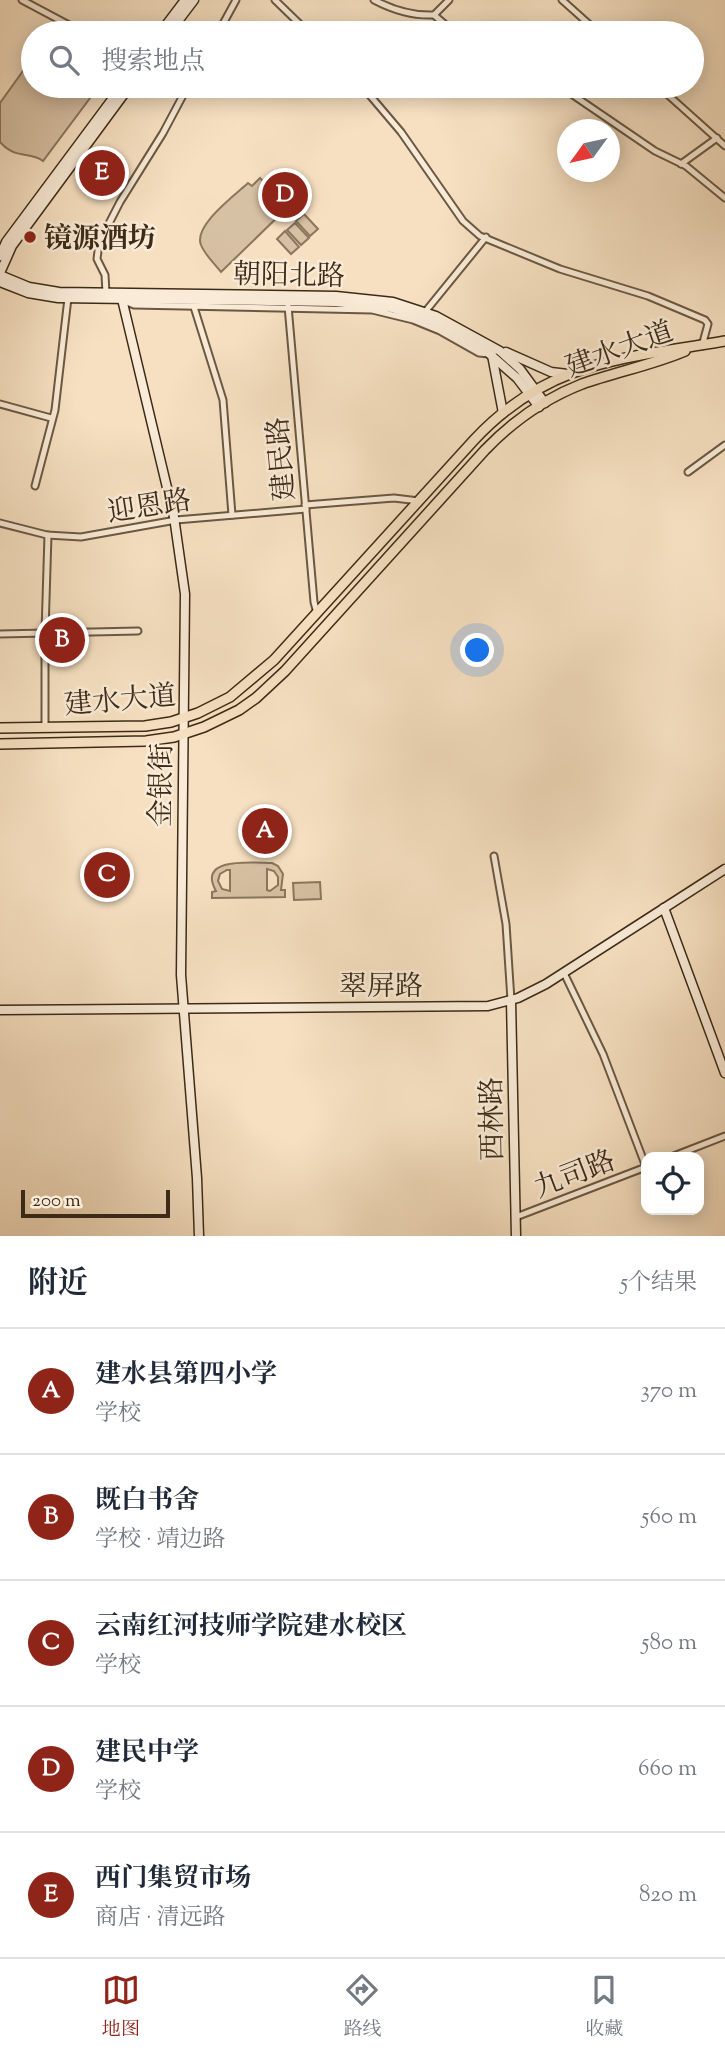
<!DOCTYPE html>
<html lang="zh">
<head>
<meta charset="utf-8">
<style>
	body { margin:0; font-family:"Sorts Mill Goudy","Noto Serif SC",serif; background:#f2f2f3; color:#1f2937 }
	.controls { position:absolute; right:21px; bottom:21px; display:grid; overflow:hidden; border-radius:14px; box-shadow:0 4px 18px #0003 }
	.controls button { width:63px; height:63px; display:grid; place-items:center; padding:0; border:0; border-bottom:2px solid #e0e1e3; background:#fff; color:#1f2937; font:35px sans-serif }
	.compass { position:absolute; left:557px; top:119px; width:63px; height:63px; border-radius:50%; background:#fff; box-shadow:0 4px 18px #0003; rotate:237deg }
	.scale { position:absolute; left:21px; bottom:18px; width:149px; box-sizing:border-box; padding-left:7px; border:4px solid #3d2b17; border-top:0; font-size:19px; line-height:24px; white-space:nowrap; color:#3d2b17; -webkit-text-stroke:5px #f9ebd7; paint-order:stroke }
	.you { position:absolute; left:478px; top:651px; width:24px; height:24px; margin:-18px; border:5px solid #fff; border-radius:50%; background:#1a73e8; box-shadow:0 0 0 10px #1a73e833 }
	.badge { display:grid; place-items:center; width:46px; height:46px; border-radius:50%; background:#8f2418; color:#fff; font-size:23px; font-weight:700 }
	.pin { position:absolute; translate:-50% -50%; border:4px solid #fff; box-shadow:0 2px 7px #0006 }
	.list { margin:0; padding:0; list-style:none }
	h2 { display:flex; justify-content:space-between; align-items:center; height:91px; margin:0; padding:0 28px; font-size:30px }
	h2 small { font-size:23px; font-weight:400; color:#747a83 }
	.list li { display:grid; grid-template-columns:46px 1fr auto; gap:21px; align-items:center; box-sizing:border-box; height:126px; padding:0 28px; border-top:2px solid #e0e1e3 }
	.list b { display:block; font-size:26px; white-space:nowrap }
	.list p { margin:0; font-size:23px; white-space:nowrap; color:#747a83 }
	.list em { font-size:23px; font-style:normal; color:#747a83 }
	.icon { flex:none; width:38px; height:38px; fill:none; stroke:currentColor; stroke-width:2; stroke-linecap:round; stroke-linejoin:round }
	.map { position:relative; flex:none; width:725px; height:1236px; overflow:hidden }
	.search { position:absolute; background:#fff; box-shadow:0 4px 18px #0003; left:21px; right:21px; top:21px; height:77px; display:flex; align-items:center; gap:18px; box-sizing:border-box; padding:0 24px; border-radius:38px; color:#747a83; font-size:26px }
	.sheet { height:721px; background:#fff }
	nav { display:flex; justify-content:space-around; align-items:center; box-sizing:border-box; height:98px; border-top:2px solid #e0e1e3; background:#fff; font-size:19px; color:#747a83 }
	nav a { display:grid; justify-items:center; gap:4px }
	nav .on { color:#8f2418 }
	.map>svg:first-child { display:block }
</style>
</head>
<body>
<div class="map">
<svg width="725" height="1236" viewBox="0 0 725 1236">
	<rect width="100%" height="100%" fill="#f6e0c1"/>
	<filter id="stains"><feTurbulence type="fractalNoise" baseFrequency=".00286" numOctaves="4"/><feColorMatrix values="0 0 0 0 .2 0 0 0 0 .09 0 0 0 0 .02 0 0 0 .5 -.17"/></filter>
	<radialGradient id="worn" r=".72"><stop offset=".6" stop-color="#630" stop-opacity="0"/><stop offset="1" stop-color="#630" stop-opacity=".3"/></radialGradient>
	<!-- park -->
	<g fill="#d7c1a4" stroke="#8a765e" stroke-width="2" fill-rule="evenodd">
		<path d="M33 57V86H99L43 161C29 150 17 161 0 142V103Z"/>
		<path d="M260 178 288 207 221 272C214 263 205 255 201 245 193 226 235 195 248 183L252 186Z"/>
		<polygon points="304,214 318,229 310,236 296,221"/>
		<polygon points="295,223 309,238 301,245 287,230"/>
		<polygon points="285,231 299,247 291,254 277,239"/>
		<path d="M272 863 278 866 283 874 281 890H285V897L212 898V892L216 891C196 856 254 863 272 863ZM267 869 274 871 278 877V885L270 891 267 890ZM227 870H230V891L222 889 218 881 220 874Z"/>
		<polygon points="320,882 321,899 294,900 293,883"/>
	</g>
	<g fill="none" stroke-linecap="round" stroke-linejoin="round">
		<!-- street casing -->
		<g stroke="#6b5842" stroke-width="9">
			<g id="street">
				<polyline points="22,0 84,33"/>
				<polyline points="275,0 309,33"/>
				<path d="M374 0C393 10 412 16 434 15L449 0"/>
				<polyline points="562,0 599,33"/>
				<polyline points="434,15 455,33"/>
				<polyline points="218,33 236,0"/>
				<polyline points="362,86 401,132 463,221 480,236 560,269 648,296 705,320 708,324 702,346"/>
				<polyline points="551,86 567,91 655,151 686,166 725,198"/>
				<polyline points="658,86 725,146"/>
				<polyline points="76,159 91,169"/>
				<polyline points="681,164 717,138"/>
				<polyline points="106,293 105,275 97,259 99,243 120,202 163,133 188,86"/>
				<polyline points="124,301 134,305 372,310 413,320 440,331 479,353 489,354"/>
				<polyline points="288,306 314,602 317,613"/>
				<polyline points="194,307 223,400 232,515"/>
				<polyline points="425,312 486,237"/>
				<polyline points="0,404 51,418"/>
				<polyline points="688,472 725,445"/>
				<polyline points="35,486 55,410 68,298"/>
				<polyline points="305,505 394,498 419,501"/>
				<polyline points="0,523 47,535 81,537 176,520 306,509"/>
				<polyline points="0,634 138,631"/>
				<polyline points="45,727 45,632 48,535"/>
				<polyline points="494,856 506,924 511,1000"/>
				<polyline points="564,973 603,1054 646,1167"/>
				<polyline points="671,1157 725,1136"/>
				<polyline points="516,1217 646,1167"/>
			</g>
		</g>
		<!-- secondary casing -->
		<g stroke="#3d2b17" stroke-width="11">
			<g id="secondary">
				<polyline points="160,33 185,0"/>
				<polyline points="169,33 194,0"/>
				<polyline points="0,256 6,242 122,86"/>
				<polyline points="0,273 12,246 130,86"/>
				<polyline points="0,275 29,287 59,292 336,296 393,302 436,316 500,351 520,369 545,403"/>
				<polyline points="0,282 28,293 58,298 336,302 392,308 433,322 484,349 517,378 539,407"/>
				<polyline points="122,299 174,517 185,594 181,975 197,1178 199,1236"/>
				<polyline points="506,352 551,372 568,374"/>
				<polyline points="492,355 503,413"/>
				<polyline points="664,908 725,1073"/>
				<polyline points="511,1000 516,1236"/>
				<polyline points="0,1010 488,1006 518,998 546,984 725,869"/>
			</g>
		</g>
		<!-- primary casing -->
		<g stroke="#3d2b17" stroke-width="12">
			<g id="primary">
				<path d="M0 728 145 726 171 722 198 713 230 697 274 660 474 440C550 359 624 359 725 341"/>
				<path d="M0 744 146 741 174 737 204 727 239 710 256 698 285 671 485 450C512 422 546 398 582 384 616 372 652 365 685 351"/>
			</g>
		</g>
		<!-- street -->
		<use href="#street" stroke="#f9ebd7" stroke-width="5"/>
		<!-- secondary -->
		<use href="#secondary" stroke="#f9ebd7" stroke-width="8"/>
		<!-- primary -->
		<use href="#primary" stroke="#f6e0c1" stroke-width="9"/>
	</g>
	<!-- markers -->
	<circle fill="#8f2418" stroke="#f9ebd7" stroke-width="2.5" cx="30" cy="237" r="7"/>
	<g text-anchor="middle" stroke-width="5" stroke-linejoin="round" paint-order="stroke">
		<!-- poi labels -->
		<g font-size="28" font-weight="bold" fill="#3d2b17" stroke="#f9ebd7" text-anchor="start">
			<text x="44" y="247">镜源酒坊</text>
		</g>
		<!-- street labels -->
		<g font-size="28" fill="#3d2b17" stroke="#f9ebd7">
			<text transform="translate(289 274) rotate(1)" y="10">朝阳北路</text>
			<text transform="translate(619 348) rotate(-20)" y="10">建水大道</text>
			<text transform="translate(280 459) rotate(-95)" y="10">建民路</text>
			<text transform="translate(149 505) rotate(-9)" y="10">迎恩路</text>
			<text transform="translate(120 699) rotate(-5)" y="10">建水大道</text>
			<text transform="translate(160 785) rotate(-89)" y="10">金银街</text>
			<text x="381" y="995">翠屏路</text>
			<text transform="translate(491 1119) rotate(-91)" y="10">西林路</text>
			<text transform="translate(574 1173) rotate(-21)" y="10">九司路</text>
		</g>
	</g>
	<rect width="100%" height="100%" filter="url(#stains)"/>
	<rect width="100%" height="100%" fill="url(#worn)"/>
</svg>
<div class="controls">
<button><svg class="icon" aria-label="locate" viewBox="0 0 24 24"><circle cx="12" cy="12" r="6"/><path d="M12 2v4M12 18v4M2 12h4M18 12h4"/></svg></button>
</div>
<svg class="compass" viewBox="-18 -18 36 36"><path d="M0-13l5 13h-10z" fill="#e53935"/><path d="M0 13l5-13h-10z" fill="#747a83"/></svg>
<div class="scale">200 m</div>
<div class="you"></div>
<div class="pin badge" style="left:265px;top:831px">A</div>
<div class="pin badge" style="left:62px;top:640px">B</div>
<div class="pin badge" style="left:107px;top:875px">C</div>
<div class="pin badge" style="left:285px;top:195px">D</div>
<div class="pin badge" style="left:102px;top:173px">E</div>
<div class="search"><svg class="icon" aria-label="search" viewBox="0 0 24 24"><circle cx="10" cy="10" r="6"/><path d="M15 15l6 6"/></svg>搜索地点</div>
</div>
<section class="sheet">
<h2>附近<small>5个结果</small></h2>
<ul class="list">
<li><span class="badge">A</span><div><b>建水县第四小学</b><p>学校</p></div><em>370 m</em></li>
<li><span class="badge">B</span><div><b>既白书舍</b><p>学校 · 靖边路</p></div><em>560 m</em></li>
<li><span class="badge">C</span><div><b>云南红河技师学院建水校区</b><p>学校</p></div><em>580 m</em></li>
<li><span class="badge">D</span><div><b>建民中学</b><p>学校</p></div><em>660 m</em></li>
<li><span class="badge">E</span><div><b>西门集贸市场</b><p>商店 · 清远路</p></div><em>820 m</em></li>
</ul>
</section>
<nav>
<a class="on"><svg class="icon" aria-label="map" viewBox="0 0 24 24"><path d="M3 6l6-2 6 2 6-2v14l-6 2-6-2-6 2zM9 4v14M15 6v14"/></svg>地图</a>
<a><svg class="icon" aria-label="directions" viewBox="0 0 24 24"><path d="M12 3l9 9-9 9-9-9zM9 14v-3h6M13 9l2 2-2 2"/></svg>路线</a>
<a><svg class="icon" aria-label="saved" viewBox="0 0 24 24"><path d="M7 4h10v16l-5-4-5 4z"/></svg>收藏</a>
</nav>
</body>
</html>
